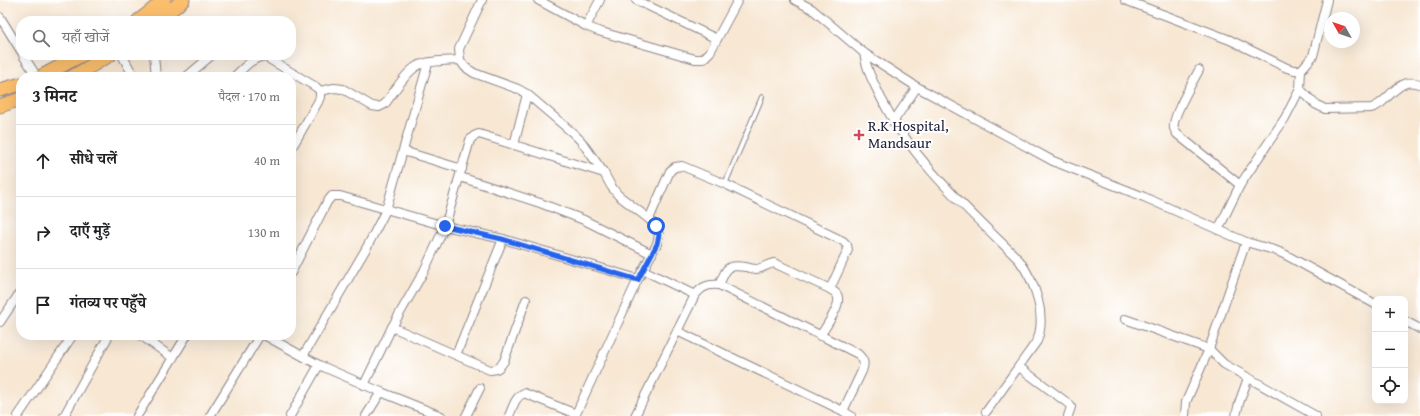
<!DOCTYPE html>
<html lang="hi">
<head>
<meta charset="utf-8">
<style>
	body { margin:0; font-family:"Gentium Book Plus","Noto Serif Devanagari",serif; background:#f6f6f6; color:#202124 }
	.controls { position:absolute; right:12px; bottom:12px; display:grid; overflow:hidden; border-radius:8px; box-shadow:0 4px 16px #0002 }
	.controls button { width:36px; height:36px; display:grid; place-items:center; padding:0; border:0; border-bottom:1px solid #e0e0e0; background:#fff; color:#202124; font:20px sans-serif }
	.compass { position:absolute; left:1324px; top:12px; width:36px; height:36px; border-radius:50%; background:#fff; box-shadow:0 4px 16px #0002; rotate:310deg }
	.stop { position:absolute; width:12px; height:12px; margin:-9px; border:3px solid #2563eb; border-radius:50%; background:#fff }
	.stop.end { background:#2563eb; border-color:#fff; box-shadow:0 1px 4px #0008 }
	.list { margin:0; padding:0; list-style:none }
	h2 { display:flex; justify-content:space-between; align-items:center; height:52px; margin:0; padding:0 16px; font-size:17px }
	h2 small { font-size:13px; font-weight:400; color:#757577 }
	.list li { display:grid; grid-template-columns:26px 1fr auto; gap:12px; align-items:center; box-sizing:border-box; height:72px; padding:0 16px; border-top:1px solid #e0e0e0 }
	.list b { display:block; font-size:15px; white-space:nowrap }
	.list em { font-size:13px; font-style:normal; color:#757577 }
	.icon { flex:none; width:22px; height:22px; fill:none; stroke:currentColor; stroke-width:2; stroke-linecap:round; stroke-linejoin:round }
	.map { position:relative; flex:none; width:1420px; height:416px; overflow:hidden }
	.search { position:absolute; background:#fff; box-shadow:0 4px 16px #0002; left:16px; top:16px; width:280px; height:44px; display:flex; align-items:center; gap:10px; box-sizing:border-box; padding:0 14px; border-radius:16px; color:#757577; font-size:15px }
	.panel { position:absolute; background:#fff; box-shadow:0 4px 16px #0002; left:16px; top:72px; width:280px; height:268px; border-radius:16px }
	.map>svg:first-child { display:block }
</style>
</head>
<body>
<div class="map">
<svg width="1420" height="416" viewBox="0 0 1420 416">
	<rect width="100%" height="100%" fill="#fff"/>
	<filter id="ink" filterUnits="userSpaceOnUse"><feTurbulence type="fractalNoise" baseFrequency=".025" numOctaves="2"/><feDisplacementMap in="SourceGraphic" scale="8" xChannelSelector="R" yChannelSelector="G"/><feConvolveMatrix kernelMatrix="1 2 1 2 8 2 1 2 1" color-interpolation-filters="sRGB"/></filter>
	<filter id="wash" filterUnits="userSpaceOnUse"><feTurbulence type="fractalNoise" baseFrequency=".012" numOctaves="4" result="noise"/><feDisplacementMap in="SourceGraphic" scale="16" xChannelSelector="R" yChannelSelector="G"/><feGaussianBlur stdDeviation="0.9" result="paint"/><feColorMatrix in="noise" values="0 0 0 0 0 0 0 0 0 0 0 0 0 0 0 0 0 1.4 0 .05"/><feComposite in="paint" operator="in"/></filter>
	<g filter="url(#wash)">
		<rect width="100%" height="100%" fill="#f7e7d3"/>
	</g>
	<g filter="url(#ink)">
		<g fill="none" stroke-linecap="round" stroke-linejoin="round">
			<!-- lane casing -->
			<g stroke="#8c8487" stroke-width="6">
				<polyline id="lane" points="725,184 762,97"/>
			</g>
			<!-- street casing -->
			<g stroke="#8c8487" stroke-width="10">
				<g id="street">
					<polyline points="482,0 459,49 460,60 465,67 474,73 518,89 527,94 574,134 581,141 604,173 611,186 618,195 649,219 656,226 659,235 657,244 638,279 575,416"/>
					<polyline points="538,0 586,26 598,31 695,59 703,59 710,52 738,0"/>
					<polyline points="636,0 717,39"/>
					<polyline points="795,0 812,9 864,53 917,87 1053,161 1144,197 1246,242 1274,250 1284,254 1375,304"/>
					<polyline points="1125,0 1230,40 1287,68 1294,70 1301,70 1313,56 1327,0"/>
					<polyline points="0,17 21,51"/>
					<polyline points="586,26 600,0"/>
					<path d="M864 53C867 72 873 81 881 98 913 162 969 210 1019 260 1035 282 1047 315 1037 341L986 412"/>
					<polyline points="23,55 37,77"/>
					<polyline points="122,55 134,77"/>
					<polyline points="154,55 156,77"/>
					<path d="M1199 70C1194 80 1171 118 1174 128 1174 130 1176 132 1177 134L1240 185"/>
					<polyline points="186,77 212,55"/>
					<path d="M234 77C243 69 251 58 264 56L316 87 320 91V97L318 102 291 149"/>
					<path d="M1300 89 1315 104 1325 109 1371 108C1386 104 1392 87 1407 83 1411 82 1416 83 1420 84"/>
					<path d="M320 91 334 88 343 89 372 106 379 107 385 104C394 92 404 74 417 66 429 60 447 61 460 60"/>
					<polyline points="893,122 917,87"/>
					<polyline points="514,145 527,94"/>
					<polyline points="403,151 462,169"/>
					<polyline points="460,177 540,203 584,220 652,254"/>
					<polyline points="649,219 670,171 675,167 682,166 725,184 843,241 847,245 848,250 830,289"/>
					<polyline points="1218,230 1240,185 1285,118 1300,89 1301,70"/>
					<polyline points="643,270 695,295"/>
					<polyline points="291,273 327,202 332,196 340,196 445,226 503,239 638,279"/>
					<path d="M719 285C727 268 726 264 746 267 749 268 753 269 756 269 762 269 767 264 774 263L830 289C834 292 838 293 838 298 840 307 825 328 820 336"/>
					<polyline points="1125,319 1209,349 1224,364 1316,416"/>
					<polyline points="1405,321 1420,329"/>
					<polyline points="0,322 21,291"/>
					<path d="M392 327 490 370C498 370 500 367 504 361L526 300"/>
					<polyline points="677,331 843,411 851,416"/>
					<polyline points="140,335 173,358"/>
					<polyline points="264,335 319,365 381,392 441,416"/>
					<polyline points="456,355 503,239"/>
					<polyline points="303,356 367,247 386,210 428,63"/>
					<polyline points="1019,367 1069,404 1071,407 1068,416"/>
					<polyline points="364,385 392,327 424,271 445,226 470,140 474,136 479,134 604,173"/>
					<polyline points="18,416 73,335"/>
					<polyline points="64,416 109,335"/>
					<polyline points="137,416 187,335"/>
					<polyline points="210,416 260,335"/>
					<polyline points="290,416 319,365"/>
					<polyline points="366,416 381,392"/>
					<polyline points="466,416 480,388"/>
					<path d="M509 416C513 407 515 397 524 393L576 414"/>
					<path d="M635 416 695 295C702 287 707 284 719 285L858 354C864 360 865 363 862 371L843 411"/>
					<polyline points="1185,416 1186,402 1209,349 1246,242"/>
					<polyline points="1236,416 1239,403 1248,378"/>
				</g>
			</g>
			<!-- primary casing -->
			<g stroke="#8c8487" stroke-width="15">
				<g id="primary">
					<polyline points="138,21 150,12 164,0"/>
					<polyline points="158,21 183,0"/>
					<polyline points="40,77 82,55"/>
					<polyline points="72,77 110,55"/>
					<polyline points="0,90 21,84"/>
					<polyline points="0,106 21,99"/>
				</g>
			</g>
			<!-- lane -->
			<use href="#lane" stroke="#fff" stroke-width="4"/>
			<!-- street -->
			<use href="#street" stroke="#fff" stroke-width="8"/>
			<!-- primary -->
			<use href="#primary" stroke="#fabe6d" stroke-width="13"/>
		</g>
	</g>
	<g fill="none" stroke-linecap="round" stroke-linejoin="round" filter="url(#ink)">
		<!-- route -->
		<polyline stroke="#2563eb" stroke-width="5" points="445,226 502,239 638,280 657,244 659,235 656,226"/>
	</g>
	<!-- markers -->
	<path fill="#d1495b" stroke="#fff" stroke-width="1.5" d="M857 129h4v4h4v4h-4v4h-4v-4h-4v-4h4z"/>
	<g text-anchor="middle" stroke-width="4" stroke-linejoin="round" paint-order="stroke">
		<!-- poi labels -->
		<g font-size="15" fill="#22223b" stroke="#fff" text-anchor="start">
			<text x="868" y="131">R.K Hospital,<tspan x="868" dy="17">Mandsaur</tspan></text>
		</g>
	</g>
</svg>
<div class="controls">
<button>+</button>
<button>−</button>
<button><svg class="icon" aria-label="locate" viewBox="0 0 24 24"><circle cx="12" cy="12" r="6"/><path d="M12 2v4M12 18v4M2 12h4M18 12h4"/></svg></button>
</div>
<svg class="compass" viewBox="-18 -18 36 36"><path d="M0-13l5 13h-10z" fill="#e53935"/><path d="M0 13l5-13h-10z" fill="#757577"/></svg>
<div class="stop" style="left:656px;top:226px"></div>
<div class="stop end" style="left:445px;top:226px"></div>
<div class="search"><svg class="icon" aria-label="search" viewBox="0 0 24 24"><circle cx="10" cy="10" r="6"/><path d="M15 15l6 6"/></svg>यहाँ खोजें</div>
<section class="panel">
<h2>3 मिनट<small>पैदल · 170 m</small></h2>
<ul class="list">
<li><svg class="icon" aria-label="ahead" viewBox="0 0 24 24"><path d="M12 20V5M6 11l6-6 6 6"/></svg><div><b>सीधे चलें</b></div><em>40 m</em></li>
<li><svg class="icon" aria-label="right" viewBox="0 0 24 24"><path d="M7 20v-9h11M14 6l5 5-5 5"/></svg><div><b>दाएँ मुड़ें</b></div><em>130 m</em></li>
<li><svg class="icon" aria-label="arrive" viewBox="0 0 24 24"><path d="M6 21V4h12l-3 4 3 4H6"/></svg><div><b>गंतव्य पर पहुँचे</b></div></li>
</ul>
</section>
</div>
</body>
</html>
